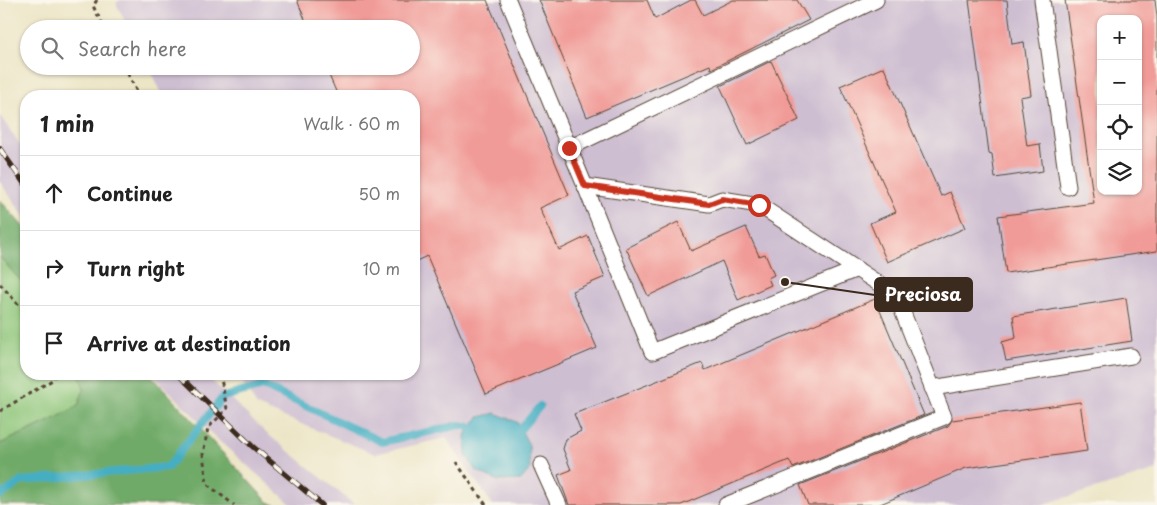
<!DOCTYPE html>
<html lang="en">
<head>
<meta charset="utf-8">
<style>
	body { margin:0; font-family:"Playpen Sans",sans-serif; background:#f6f6f6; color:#222 }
	.controls { position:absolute; right:15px; top:15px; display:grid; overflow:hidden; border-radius:10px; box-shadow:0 1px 4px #0004 }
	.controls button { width:45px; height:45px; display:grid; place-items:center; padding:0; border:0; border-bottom:1px solid #e0e0e0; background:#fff; color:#222; font:25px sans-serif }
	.stop { position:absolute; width:15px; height:15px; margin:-11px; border:4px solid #c8321e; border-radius:50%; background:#fff }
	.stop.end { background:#c8321e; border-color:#fff; box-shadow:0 1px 5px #0008 }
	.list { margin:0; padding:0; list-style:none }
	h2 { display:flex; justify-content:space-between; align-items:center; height:65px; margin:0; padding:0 20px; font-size:21px }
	h2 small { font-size:16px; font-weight:400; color:#767676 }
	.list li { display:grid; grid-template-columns:32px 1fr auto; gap:15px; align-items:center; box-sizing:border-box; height:75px; padding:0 20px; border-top:1px solid #e0e0e0 }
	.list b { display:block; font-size:19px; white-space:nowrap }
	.list em { font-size:16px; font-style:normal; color:#767676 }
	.icon { flex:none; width:28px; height:28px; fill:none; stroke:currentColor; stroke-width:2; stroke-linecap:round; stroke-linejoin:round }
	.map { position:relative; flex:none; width:1157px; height:505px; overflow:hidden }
	.search { position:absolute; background:#fff; box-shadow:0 1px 4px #0004; left:20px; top:20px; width:400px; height:55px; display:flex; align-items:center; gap:12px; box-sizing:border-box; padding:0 18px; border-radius:28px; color:#767676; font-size:19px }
	.panel { position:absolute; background:#fff; box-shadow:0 1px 4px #0004; left:20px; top:90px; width:400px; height:290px; border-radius:20px }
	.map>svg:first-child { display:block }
</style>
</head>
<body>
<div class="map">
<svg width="1157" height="505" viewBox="0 0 1157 505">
	<rect width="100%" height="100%" fill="#fbf7ec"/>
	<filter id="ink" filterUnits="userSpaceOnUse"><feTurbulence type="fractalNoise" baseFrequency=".02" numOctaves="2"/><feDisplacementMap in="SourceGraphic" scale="10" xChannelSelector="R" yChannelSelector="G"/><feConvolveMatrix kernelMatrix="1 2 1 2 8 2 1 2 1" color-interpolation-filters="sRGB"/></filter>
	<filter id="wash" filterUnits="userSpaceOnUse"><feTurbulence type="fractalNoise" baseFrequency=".0096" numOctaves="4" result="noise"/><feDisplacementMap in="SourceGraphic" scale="20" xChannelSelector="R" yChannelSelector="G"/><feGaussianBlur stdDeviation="1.12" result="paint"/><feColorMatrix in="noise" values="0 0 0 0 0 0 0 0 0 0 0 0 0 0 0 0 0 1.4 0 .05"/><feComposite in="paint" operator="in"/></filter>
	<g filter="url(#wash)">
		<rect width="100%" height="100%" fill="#ece5c6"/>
		<!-- industrial -->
		<g fill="#cebed1" fill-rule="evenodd">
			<path d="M120 0H1157V470L1041 505H493L446 438 375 454 257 406 237 374H414V96H163L148 66H411V29H129L116 3ZM1101 19H1138V191H1101Z"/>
			<polygon points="0,116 26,153 26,219 0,182"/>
			<polygon points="152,374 205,374 265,432 355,505 292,505 217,439"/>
		</g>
		<!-- green -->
		<polygon fill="#8bc477" stroke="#63774a" points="0,257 26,287 26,374 79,374 84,389 78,406 58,417 0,444"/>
		<!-- forest -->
		<g fill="#70aa68" stroke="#566a43">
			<polygon points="0,200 26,230 26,287 0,257"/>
			<polygon points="79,374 150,374 267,501 275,505 0,505 0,444 58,417 78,406 84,389"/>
		</g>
		<!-- water -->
		<polygon fill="#44aec2" stroke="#406c70" points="495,413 517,422 529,445 530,469 521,480 498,481 475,470 466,455 465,435 469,428 479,417"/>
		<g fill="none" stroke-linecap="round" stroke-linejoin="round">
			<!-- stream -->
			<g stroke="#44aec2" stroke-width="8">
				<polyline points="514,437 540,406"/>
				<polyline points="0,496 22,481 168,467 223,397 263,386 382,442 460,425 478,428"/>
			</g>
		</g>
		<g id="blocks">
			<!-- building -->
			<g fill="#f19b98" fill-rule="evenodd">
				<polygon points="297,0 487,0 569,195 540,208 559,250 588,236 605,277 572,291 597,348 486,394 427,256 414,262 414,96 338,96 325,66 411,66 411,29 309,29"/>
				<polygon points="539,0 647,0 655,19 691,0 695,0 703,15 733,0 797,0 809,20 711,69 710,65 587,117"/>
				<polygon points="969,0 1007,0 1012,44 1024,42 1031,95 1020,97 1027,146 1040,144 1043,171 995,178 992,154 989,153"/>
				<path d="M1065 0H1155L1157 17V251L1006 273 998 216 1094 203ZM1101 19H1138V191H1101Z"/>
				<polygon points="771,61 799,120 747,145 720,86"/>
				<polygon points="884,67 941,196 950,192 965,228 887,262 870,223 896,212 840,86"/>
				<polygon points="678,222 691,251 746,227 759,256 765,254 774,275 768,278 771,285 738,300 722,261 648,296 626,248"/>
				<polygon points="1126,298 1132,341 1006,361 1002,342 1016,338 1013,316"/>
				<polygon points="875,299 924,415 793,468 789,460 681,505 569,505 558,475 571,470 563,449 566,439 581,431 574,414 702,363 705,370"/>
				<polygon points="1080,402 1087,451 966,468 878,505 808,505 800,485 948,426 952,420"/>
			</g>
		</g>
	</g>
	<g filter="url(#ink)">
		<use href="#blocks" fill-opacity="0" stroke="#564637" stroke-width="1"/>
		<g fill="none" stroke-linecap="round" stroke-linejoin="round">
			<!-- lane casing -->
			<g stroke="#564637" stroke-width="17">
				<g id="lane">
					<polyline points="508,0 585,186 709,204 722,199 759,205 896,295 944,417 726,505"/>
					<polyline points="1042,0 1068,187"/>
					<polyline points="569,148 876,0"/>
					<polyline points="585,186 652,352 857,269"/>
					<polyline points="932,388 1131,356"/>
					<polyline points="541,465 559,505"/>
				</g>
			</g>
			<!-- path -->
			<g stroke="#564637" stroke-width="3" stroke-dasharray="4 4" stroke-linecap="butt">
				<polyline points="97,0 93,6 105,29"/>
				<polyline points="124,66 139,96"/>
				<polyline points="0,284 26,313"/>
				<polyline points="220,374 227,409 208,428 203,454 207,484 234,505"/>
				<polyline points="0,411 54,379 55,374"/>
				<polyline points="456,462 486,505"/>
			</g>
			<!-- lane -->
			<use href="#lane" stroke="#fff" stroke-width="15"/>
			<!-- rail casing -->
			<g stroke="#3b2a1e" stroke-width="5.5">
				<g id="rail">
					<polyline points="0,149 26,186"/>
					<polyline points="178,374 252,446 322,505"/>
				</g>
			</g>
			<!-- rail -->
			<use href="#rail" stroke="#fbf7ec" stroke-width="4" stroke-dasharray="11" stroke-linecap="butt"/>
		</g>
	</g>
	<g fill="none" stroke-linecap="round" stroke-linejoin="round" filter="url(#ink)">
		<!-- route -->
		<polyline stroke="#c8321e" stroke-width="6" points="569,148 585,186 709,204 722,199 759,205"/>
	</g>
	<!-- callouts -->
	<path fill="none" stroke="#3b2a1e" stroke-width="2" d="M785 282L875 295"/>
	<circle fill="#3b2a1e" stroke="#fbf7ec" stroke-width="2" cx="785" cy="282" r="5"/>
	<rect fill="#3b2a1e" stroke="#3b2a1e" stroke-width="2" x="875" y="278" width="97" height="33" rx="5"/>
	<g font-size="18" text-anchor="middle" font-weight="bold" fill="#fff">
		<text x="923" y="301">Preciosa</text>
	</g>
</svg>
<div class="controls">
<button>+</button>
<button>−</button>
<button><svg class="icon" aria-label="locate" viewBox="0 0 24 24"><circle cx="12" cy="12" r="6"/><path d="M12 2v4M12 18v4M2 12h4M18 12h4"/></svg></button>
<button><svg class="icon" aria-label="layers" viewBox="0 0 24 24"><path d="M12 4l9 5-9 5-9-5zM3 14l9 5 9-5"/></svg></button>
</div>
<div class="stop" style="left:759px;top:205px"></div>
<div class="stop end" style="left:569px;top:148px"></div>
<div class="search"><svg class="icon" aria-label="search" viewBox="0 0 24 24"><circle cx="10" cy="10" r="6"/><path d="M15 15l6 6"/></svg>Search here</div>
<section class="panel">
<h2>1 min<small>Walk · 60 m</small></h2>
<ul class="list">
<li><svg class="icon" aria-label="ahead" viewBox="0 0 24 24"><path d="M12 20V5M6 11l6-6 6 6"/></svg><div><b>Continue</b></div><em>50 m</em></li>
<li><svg class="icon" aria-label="right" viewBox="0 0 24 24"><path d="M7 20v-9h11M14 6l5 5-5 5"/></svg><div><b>Turn right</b></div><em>10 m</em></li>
<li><svg class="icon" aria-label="arrive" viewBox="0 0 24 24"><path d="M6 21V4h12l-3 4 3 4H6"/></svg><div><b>Arrive at destination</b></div></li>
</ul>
</section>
</div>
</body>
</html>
